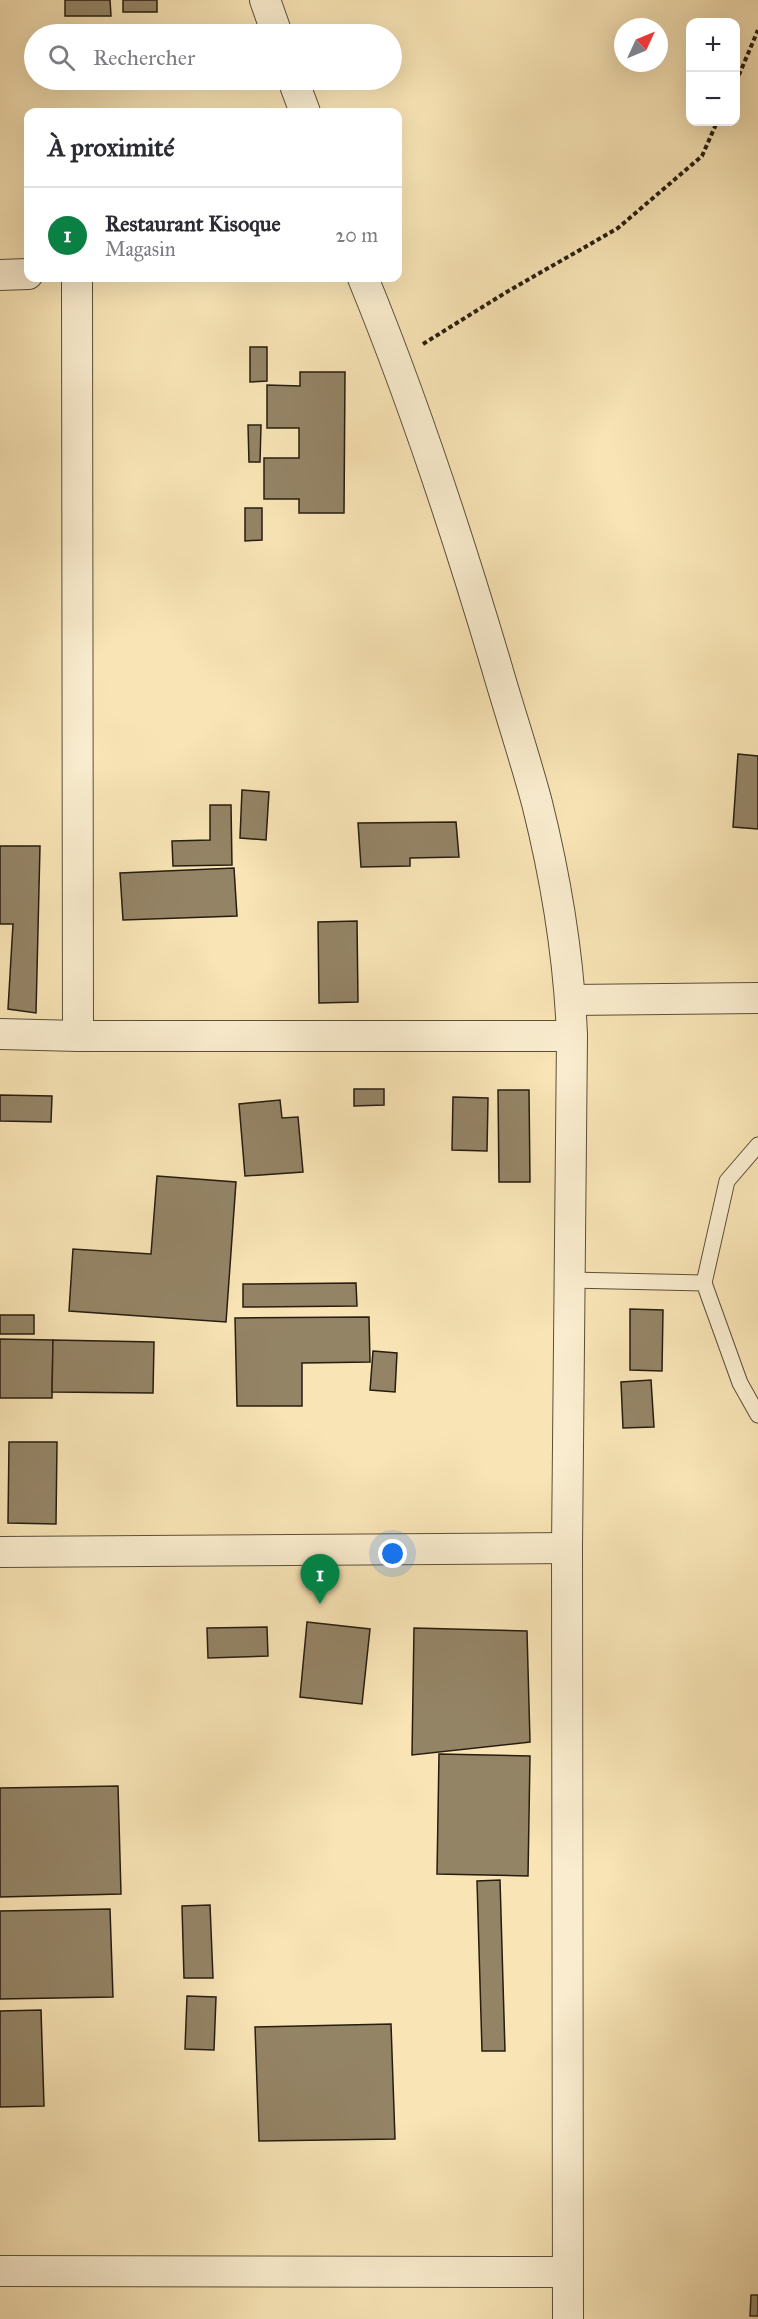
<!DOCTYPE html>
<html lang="fr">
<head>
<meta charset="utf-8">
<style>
	body { margin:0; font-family:"IM FELL Great Primer",serif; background:#f2f2f3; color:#2b2b33 }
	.controls { position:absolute; right:18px; top:18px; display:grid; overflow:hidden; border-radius:12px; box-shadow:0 6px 24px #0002 }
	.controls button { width:54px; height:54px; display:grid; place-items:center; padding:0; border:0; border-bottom:2px solid #e1e1e2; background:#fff; color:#2b2b33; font:30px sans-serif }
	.compass { position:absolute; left:614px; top:18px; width:54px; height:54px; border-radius:50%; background:#fff; box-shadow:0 6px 24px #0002; rotate:46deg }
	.you { position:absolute; left:393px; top:1554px; width:21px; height:21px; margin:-15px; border:4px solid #fff; border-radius:50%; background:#1a73e8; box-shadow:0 0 0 9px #1a73e833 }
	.badge { display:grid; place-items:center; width:39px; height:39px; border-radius:50%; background:#0b8043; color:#fff; font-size:20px; font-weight:700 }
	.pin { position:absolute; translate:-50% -50px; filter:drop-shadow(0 2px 3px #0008) }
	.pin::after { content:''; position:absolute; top:32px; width:21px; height:18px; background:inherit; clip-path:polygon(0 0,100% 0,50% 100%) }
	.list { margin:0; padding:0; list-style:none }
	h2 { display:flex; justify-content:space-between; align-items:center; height:78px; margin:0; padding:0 24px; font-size:26px }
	h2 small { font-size:20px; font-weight:400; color:#7c7c81 }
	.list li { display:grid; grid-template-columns:39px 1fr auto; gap:18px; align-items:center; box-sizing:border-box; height:96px; padding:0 24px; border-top:2px solid #e1e1e2 }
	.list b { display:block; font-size:22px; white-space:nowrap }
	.list p { margin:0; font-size:20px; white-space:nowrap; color:#7c7c81 }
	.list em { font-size:20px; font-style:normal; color:#7c7c81 }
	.icon { flex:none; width:33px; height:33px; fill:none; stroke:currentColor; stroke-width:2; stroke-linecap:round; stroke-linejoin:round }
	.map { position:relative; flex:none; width:758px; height:2319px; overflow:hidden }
	.search { position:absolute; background:#fff; box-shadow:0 6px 24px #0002; left:24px; top:24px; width:378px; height:66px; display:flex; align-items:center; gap:15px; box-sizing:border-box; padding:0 21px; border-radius:33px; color:#7c7c81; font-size:22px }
	.panel { position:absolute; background:#fff; box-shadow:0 6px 24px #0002; left:24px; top:108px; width:378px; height:174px; border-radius:12px }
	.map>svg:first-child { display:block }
</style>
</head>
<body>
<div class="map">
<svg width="758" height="2319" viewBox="0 0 758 2319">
	<rect width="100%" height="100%" fill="#f8e4b5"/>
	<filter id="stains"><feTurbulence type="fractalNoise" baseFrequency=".00333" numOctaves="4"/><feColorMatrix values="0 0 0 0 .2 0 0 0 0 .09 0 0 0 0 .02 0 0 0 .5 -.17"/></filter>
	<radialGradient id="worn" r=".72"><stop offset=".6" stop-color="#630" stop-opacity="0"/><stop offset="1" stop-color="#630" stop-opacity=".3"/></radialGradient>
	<!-- building -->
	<g fill="#948466" stroke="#271d10" stroke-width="1.5">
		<polygon points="65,0 110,0 111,16 65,16"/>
		<rect x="123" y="0" width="34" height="12"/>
		<polygon points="250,347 267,347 267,381 250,382"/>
		<polygon points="300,372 345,372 344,513 299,513 299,499 264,499 264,458 299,458 299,428 267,428 267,385 300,386"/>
		<polygon points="248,425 261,425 260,462 249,462"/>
		<polygon points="245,508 262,508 262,540 245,541"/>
		<polygon points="738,754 758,756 758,829 733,827"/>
		<polygon points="242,790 269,792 266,840 240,838"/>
		<polygon points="210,805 231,805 232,865 173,866 172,841 210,840"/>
		<polygon points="456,822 459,857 410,858 410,866 361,867 358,823"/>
		<polygon points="0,846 40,846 36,1013 8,1009 13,924 0,924"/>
		<polygon points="234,868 237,916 123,920 120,873"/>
		<polygon points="357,921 358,1002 319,1003 318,922"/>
		<polygon points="354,1089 384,1089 384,1105 354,1106"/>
		<polygon points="498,1090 529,1090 530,1182 499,1182"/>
		<polygon points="0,1095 52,1096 51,1122 0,1121"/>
		<polygon points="453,1097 488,1098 487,1151 452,1150"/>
		<polygon points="280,1100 282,1118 298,1117 303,1172 245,1176 239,1104"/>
		<polygon points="157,1176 236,1182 226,1322 69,1311 73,1249 151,1254"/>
		<polygon points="356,1283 357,1306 243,1307 243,1284"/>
		<polygon points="630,1309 663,1310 662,1371 630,1370"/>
		<rect x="0" y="1315" width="34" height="19"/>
		<polygon points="369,1317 370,1362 302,1363 302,1406 237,1406 235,1318"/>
		<polygon points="0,1339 53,1340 52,1398 0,1398"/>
		<polygon points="53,1340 154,1342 153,1393 52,1392"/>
		<polygon points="373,1351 397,1353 395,1392 370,1390"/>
		<polygon points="651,1380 654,1427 623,1428 621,1382"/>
		<polygon points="9,1442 57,1442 56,1524 8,1523"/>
		<polygon points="307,1622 370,1629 362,1704 300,1697"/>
		<polygon points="267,1627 268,1656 208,1658 207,1628"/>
		<polygon points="414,1628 527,1631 530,1742 412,1755"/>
		<polygon points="439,1754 530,1756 528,1876 437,1874"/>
		<polygon points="118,1786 121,1894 0,1897 0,1788"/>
		<polygon points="500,1880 505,2051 482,2051 477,1881"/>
		<polygon points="210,1905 213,1978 184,1978 182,1906"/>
		<polygon points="110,1909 113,1997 0,1999 0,1911"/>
		<polygon points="187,1996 216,1997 214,2050 185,2049"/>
		<polygon points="41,2010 44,2106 0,2107 0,2011"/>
		<polygon points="391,2024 395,2139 259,2141 255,2027"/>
		<polygon points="751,2295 758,2295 758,2316 750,2316"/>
	</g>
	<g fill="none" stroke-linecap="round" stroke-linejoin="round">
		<!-- lane casing -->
		<g stroke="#5b4f39" stroke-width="17">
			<g id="lane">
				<polyline points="570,1280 704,1283 740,1383 758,1415"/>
				<polyline points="704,1283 727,1181 758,1145"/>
			</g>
		</g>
		<!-- street casing -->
		<g stroke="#5b4f39" stroke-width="32">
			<g id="street">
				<polyline points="265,0 277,34"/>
				<polyline points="293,80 305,112"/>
				<polyline points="0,275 28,274"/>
				<polyline points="77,278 78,1036"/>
				<path d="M363 278C415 405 458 536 497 668 510 713 525 758 537 803 556 879 569 958 572 1036L567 1548 568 2319"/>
				<polyline points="571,1000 758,998"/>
				<polyline points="0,1034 78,1036 572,1036"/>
				<polyline points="0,1552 567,1548"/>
				<polyline points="0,2271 568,2272"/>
			</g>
		</g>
		<!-- path -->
		<g stroke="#271d10" stroke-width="4" stroke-dasharray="4.5 3" stroke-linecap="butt">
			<polyline points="736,82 758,30"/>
			<polyline points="423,344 505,293 618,228 702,156 717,122"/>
		</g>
		<!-- lane -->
		<use href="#lane" stroke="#faedcf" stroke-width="15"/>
		<!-- street -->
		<use href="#street" stroke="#faedcf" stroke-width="30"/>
	</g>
	<rect width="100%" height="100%" filter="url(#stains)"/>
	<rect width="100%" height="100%" fill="url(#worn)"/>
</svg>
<div class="controls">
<button>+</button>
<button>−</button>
</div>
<svg class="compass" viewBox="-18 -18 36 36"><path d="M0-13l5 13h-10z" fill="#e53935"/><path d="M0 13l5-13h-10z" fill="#7c7c81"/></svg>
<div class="you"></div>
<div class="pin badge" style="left:320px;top:1604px">1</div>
<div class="search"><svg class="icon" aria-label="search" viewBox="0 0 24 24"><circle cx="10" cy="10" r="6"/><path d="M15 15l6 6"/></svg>Rechercher</div>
<section class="panel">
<h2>À proximité<small></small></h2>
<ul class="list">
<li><span class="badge">1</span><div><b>Restaurant Kisoque</b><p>Magasin</p></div><em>20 m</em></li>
</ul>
</section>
</div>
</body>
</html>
